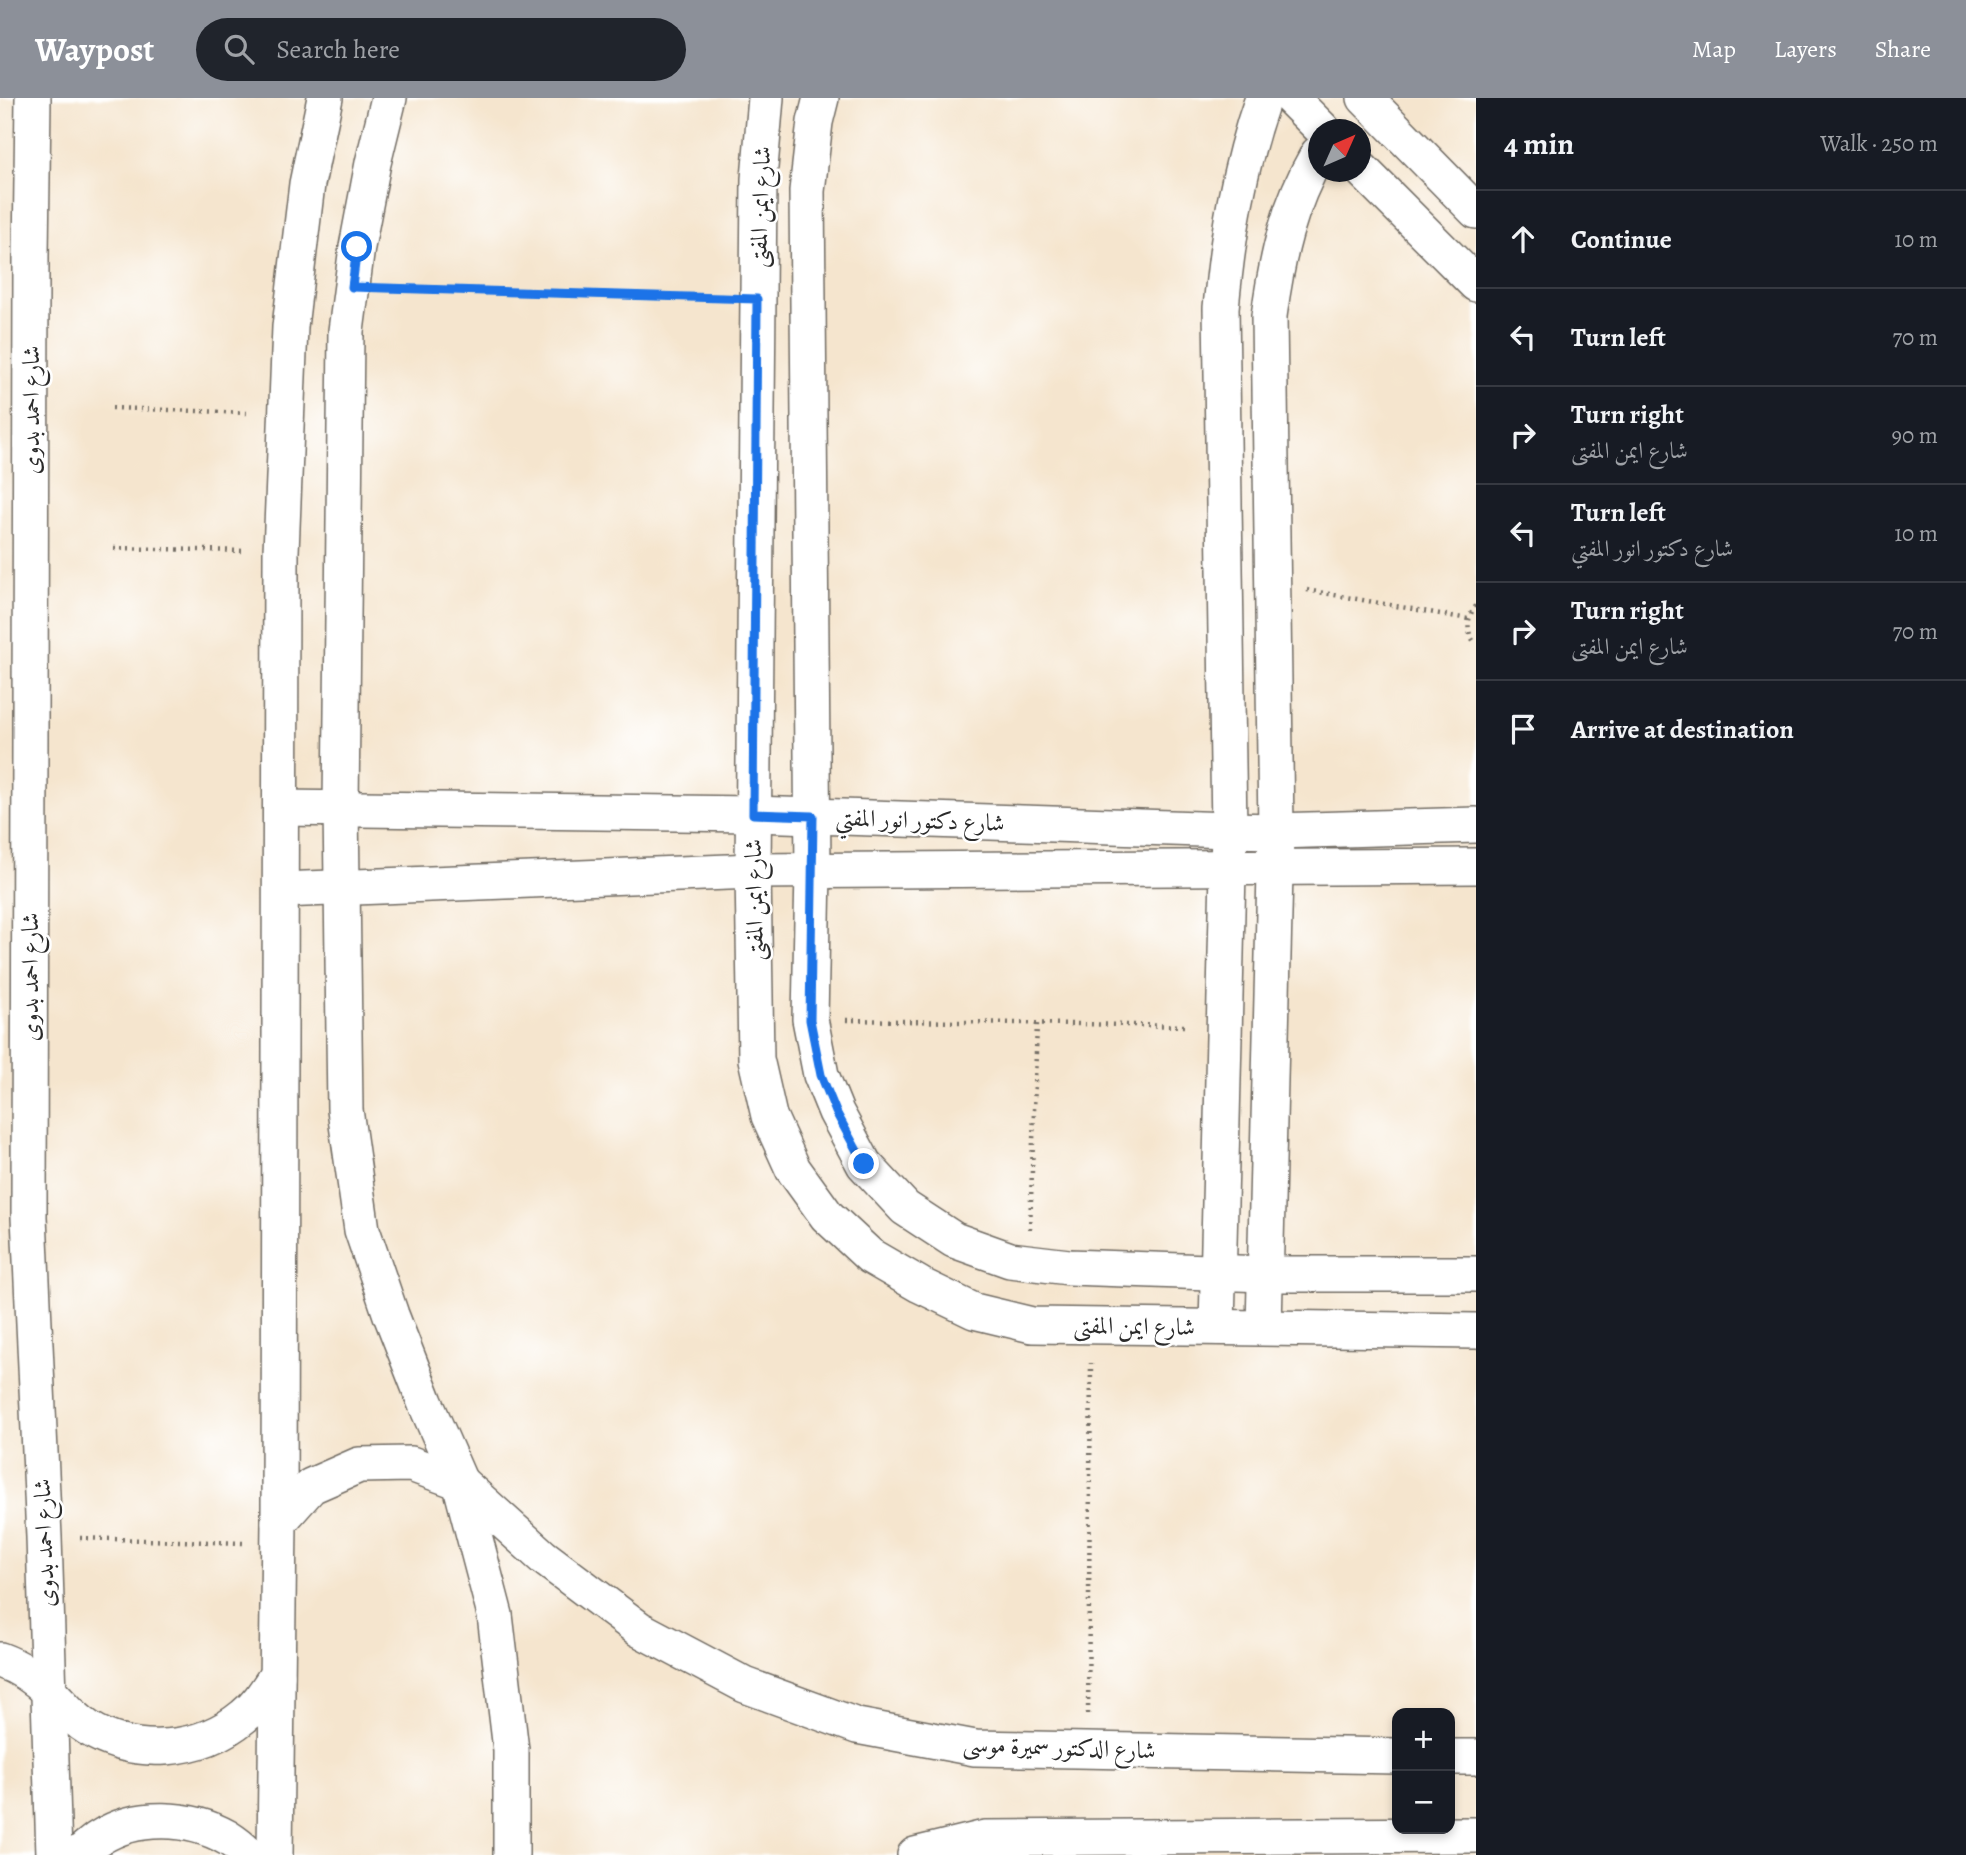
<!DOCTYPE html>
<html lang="en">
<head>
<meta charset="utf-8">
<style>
	body { margin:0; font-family:Alegreya,Amiri,serif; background:#20242c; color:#f1f3f6 }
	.controls { position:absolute; right:21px; bottom:21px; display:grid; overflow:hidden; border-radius:14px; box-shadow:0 4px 10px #0003 }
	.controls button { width:63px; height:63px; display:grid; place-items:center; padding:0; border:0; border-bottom:2px solid #363941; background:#171b24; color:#f1f3f6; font:35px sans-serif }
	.compass { position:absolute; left:1308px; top:21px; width:63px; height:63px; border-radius:50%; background:#171b24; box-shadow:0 4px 10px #0003; rotate:45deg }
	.stop { position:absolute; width:21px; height:21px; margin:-16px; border:5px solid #1a73e8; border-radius:50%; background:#fff }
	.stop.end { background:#1a73e8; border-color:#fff; box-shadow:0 2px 7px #0008 }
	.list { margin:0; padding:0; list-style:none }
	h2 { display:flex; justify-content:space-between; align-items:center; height:91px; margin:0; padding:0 28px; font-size:30px }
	h2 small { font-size:23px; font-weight:400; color:#9ea1a6 }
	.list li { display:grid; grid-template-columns:46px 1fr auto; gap:21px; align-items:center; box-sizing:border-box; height:98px; padding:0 28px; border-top:2px solid #363941 }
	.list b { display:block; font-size:26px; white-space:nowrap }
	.list p { margin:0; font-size:23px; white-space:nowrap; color:#9ea1a6 }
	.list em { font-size:23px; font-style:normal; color:#9ea1a6 }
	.icon { flex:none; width:38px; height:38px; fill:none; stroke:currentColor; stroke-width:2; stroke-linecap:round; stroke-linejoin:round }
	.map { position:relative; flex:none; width:1476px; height:1757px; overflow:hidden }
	header { display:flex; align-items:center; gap:42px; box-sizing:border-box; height:98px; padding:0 35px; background:#8c9099; color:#fff }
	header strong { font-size:33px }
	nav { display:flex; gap:38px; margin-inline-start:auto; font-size:24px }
	.search { width:490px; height:63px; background:#20242c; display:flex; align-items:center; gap:18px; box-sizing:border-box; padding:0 24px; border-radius:38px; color:#9ea1a6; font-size:26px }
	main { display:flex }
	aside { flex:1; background:#171b24 }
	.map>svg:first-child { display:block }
</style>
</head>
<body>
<header>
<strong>Waypost</strong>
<div class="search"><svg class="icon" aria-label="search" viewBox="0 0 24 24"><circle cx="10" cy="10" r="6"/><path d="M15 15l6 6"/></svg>Search here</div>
<nav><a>Map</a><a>Layers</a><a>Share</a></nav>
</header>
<main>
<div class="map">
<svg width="1476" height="1757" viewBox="0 0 1476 1757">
	<rect width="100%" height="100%" fill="#fff"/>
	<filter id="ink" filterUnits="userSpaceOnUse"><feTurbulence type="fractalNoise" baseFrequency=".0143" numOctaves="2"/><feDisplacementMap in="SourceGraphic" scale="14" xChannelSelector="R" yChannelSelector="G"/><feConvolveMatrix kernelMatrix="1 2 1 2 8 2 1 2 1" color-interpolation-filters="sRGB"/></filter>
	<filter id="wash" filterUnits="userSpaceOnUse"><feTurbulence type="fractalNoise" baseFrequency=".00686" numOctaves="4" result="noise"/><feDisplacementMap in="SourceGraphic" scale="28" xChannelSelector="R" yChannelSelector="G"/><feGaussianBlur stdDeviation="1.57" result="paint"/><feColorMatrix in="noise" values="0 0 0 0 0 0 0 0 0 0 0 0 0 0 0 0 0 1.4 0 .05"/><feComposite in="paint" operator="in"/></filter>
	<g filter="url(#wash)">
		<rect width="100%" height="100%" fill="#f5e5ce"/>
	</g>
	<g filter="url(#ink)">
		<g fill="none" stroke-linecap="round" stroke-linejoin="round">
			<!-- minor casing -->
			<g stroke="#726c64" stroke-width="38">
				<g id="minor">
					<polyline points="33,0 31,158 29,1119 44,1439 54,1757"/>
					<polyline points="389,0 373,65 357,149 346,233 341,709 345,1012 362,1132 391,1217 425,1304 460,1384 495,1517 511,1652 511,1757"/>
					<polyline points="766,0 759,81 753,773 756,961 769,1018 793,1071 827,1118 870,1158 920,1187 974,1213 1032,1227 1476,1233"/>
					<polyline points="821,0 815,24 807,93 813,773 810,921 821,977 836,1014 864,1066 905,1110 954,1142 1010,1162 1069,1169 1265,1176 1476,1176"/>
					<polyline points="1291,0 1323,32"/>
					<polyline points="1365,0 1476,113"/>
					<polyline points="1360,70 1476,186"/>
					<polyline points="281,710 753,716 1229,732 1276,733 1476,727"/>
					<polyline points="281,792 753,773 1476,768"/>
					<path d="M1217 1229 1229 732 1221 210C1228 136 1238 71 1263 0"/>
					<path d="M1264 1229 1276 733 1269 218C1277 159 1288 108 1318 56"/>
					<polyline points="279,1424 311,1388 359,1367 411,1366 460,1384 543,1459 639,1531 745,1587 857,1628 975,1650 1397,1658"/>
					<path d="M0 1562C19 1569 35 1579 49 1593 62 1606 72 1620 88 1630 136 1660 201 1654 244 1618 258 1607 267 1592 277 1577"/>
					<polyline points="1450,1659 1476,1659"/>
					<path d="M77 1757C85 1752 91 1745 99 1740 136 1716 190 1718 228 1740 236 1745 243 1751 249 1757"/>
					<polyline points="275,1757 279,1424 281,454 290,229 307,86 325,0"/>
					<polyline points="915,1757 985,1740 1476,1737"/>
				</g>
			</g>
			<!-- path -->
			<g stroke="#726c64" stroke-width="4.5" stroke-dasharray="2 5" stroke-linecap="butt">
				<polyline points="387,190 722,200"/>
				<polyline points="112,310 250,315"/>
				<polyline points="114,450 246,453"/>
				<polyline points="1307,492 1468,521"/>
				<path d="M1476 508C1466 520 1466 535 1476 546"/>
				<polyline points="846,922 1188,928"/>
				<polyline points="1030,1131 1037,925"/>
				<polyline points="80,1440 243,1445"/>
				<polyline points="1088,1616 1091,1265"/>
			</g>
			<!-- minor -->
			<use href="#minor" stroke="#fff" stroke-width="35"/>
		</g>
	</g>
	<g fill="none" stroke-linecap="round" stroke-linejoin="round" filter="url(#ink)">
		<!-- route -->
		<polyline stroke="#1a73e8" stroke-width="9" points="357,149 352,189 757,201 753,716 813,718 810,922 821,977 836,1014 864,1066"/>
	</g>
	<g text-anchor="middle" stroke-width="5" stroke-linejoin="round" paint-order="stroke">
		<!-- street labels -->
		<g font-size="24" fill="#2b2b2b" stroke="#fff">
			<text transform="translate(760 109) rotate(-88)" y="8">شارع ايمن المفتى</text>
			<text transform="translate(31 312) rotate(-90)" y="8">شارع احمد بدوى</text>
			<text transform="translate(920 722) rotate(2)" y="8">شارع دكتور انور المفتي</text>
			<text transform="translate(754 802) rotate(-91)" y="8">شارع ايمن المفتى</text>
			<text transform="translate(30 879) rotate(-90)" y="8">شارع احمد بدوى</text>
			<text transform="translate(1134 1228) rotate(1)" y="8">شارع ايمن المفتى</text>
			<text transform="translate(44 1445) rotate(-92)" y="8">شارع احمد بدوى</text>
			<text transform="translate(1059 1649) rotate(2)" y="8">شارع الدكتور سميرة موسى</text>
		</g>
	</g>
</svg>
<div class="controls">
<button>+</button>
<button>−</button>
</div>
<svg class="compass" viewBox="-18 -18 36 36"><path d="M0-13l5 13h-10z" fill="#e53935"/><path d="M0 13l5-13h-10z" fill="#9ea1a6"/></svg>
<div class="stop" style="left:357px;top:149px"></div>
<div class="stop end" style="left:864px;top:1066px"></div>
</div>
<aside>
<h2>4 min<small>Walk · 250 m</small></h2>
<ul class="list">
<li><svg class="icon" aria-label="ahead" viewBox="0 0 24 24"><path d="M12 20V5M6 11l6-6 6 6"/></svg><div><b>Continue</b></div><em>10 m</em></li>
<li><svg class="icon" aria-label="left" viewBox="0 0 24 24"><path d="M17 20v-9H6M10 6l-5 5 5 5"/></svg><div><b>Turn left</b></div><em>70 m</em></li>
<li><svg class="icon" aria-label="right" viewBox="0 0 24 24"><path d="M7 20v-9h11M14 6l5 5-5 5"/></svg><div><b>Turn right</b><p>شارع ايمن المفتى</p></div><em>90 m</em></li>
<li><svg class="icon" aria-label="left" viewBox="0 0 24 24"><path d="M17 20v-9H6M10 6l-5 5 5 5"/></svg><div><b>Turn left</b><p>شارع دكتور انور المفتي</p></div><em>10 m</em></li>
<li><svg class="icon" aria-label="right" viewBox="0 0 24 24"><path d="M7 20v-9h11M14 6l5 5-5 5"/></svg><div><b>Turn right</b><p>شارع ايمن المفتى</p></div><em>70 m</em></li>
<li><svg class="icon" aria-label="arrive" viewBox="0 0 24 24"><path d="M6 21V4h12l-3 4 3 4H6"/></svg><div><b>Arrive at destination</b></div></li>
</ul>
</aside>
</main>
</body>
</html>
